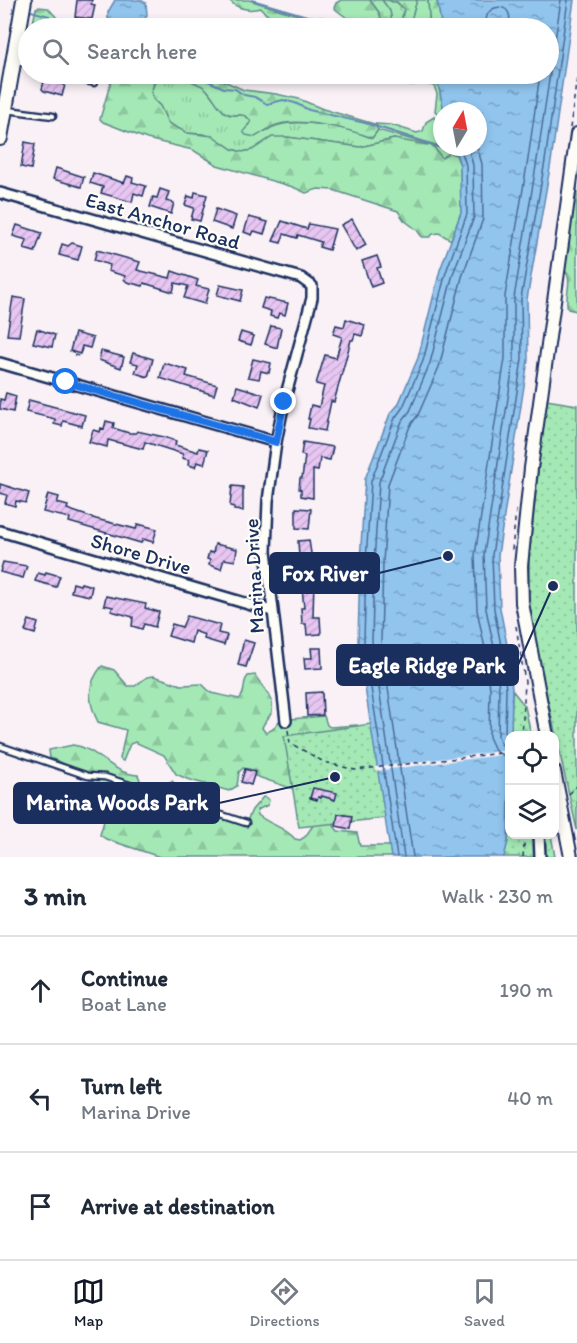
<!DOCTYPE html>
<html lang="en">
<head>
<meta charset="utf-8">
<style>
	body { margin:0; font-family:Itim,sans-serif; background:#f2f2f3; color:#1f2937 }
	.controls { position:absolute; right:18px; bottom:18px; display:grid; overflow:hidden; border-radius:12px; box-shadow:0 3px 9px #0003 }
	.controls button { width:54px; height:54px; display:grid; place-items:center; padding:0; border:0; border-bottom:2px solid #e0e1e3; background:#fff; color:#1f2937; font:30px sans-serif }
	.compass { position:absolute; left:433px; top:102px; width:54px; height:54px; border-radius:50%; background:#fff; box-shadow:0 3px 9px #0003; rotate:10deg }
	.stop { position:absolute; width:18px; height:18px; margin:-14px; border:4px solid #1a73e8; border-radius:50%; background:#fff }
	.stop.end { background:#1a73e8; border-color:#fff; box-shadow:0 2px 6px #0008 }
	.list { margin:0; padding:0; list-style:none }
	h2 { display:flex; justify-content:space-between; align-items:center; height:78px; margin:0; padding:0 24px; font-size:26px }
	h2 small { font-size:20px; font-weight:400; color:#747a83 }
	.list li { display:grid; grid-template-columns:39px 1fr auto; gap:18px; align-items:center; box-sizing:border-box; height:108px; padding:0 24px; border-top:2px solid #e0e1e3 }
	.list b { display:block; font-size:22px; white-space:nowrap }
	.list p { margin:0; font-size:20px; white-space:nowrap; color:#747a83 }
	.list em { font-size:20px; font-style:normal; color:#747a83 }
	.icon { flex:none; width:33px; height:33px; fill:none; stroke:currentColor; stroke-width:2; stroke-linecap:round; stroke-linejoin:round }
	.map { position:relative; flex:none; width:577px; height:857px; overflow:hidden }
	.search { position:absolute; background:#fff; box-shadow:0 3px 9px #0003; left:18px; right:18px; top:18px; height:66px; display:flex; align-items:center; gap:15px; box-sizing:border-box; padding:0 21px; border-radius:33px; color:#747a83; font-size:22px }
	.sheet { height:402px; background:#fff }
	nav { display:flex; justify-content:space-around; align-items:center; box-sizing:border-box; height:84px; border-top:2px solid #e0e1e3; background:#fff; font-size:16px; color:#747a83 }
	nav a { display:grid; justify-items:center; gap:3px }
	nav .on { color:#111827 }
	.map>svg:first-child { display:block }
</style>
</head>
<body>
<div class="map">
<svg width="577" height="857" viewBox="0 0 577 857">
	<defs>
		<pattern id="grass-tufts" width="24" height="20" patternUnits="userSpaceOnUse" patternTransform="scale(1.5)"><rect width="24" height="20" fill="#a4e9b5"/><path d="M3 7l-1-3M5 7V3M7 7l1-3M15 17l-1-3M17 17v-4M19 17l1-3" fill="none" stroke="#8dc89e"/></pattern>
		<pattern id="forest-firs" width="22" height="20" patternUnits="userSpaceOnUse" patternTransform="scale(1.5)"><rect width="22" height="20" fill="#a4e9b5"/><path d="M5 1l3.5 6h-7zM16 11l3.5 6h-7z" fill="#8dc89e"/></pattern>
		<pattern id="wetland-marsh" width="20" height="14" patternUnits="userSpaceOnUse" patternTransform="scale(1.5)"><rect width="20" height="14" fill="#a4e9b5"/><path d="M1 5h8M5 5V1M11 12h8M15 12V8" fill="none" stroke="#8dc89e"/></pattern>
		<pattern id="park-dots" width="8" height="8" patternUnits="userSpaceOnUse" patternTransform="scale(1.5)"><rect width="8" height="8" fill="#a4e9b5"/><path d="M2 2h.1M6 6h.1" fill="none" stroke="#8dc89e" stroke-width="1.8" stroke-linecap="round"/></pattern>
		<pattern id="water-ripples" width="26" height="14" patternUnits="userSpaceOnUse" patternTransform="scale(1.5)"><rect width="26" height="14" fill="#91c5ee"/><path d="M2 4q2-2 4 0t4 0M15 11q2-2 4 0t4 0" fill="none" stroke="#76a0c4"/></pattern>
		<pattern id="building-hatch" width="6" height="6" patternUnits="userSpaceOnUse" patternTransform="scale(1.5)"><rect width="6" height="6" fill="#e8c6f2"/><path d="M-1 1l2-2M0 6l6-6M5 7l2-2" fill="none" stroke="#c6aad2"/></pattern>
	</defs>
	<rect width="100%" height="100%" fill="#f9f1f6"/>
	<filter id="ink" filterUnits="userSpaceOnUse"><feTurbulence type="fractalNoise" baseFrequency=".0167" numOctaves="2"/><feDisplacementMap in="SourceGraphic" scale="12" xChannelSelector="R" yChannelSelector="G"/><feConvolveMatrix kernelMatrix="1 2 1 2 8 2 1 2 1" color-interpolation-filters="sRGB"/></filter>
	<g filter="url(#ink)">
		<!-- grass -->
		<g fill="url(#grass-tufts)" stroke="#608c8a" stroke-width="1.5">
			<polygon points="382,0 395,1 404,9 402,17 405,21 408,21 411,18 417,0 428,0 430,28 393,28 390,11"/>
			<path d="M162 74H190L189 78 191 81 204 86 223 111 230 115H244L252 121 248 125 265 132C288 113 346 128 372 138L378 130 441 148H452L456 155 450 153 442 158 437 153 394 139 360 147 287 137 252 150 242 152 232 149 220 141 204 134 187 133 168 123 160 106 153 99 151 92 157 76Z"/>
			<path d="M387 74H436L444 111H442V117L435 111 437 94 434 86C414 78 401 96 387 74Z"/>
			<polygon points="434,117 439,124 442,147 378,127 374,124 391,125 417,133 423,131 426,122"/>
		</g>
		<!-- forest -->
		<g fill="url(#forest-firs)" stroke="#608c8a" stroke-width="1.5">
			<path d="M229 0H249L304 17 369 23 378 28H334L329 21 309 19 304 25H299L286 16 279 18 266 14 261 8C249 11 238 10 229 0Z"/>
			<polygon points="341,0 370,0 380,14 382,24 379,25 374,20 347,18 334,8 336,3"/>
			<polygon points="389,0 417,0 411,20 402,19 404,9 397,2 392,2"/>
			<polygon points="428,0 437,0 442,28 430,28"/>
			<polygon points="38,7 48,8 66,28 32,28 36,8"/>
			<polygon points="113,74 162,74 157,76 151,92 153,99 160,106 168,123 187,133 213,136 232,149 242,152 252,150 272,137 287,137 360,147 394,139 433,146 442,158 450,153 456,155 460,165 461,212 451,240 439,233 433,234 430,237 422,237 417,230 404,220 398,211 333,190 318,189 306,193 293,187 217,165 193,150 147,139 103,122 100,119"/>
			<path d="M190 74H210L206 76 211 80 215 76 220 77 224 81 244 90 276 94 299 99 323 109 374 124 378 130 372 138C350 129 302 118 280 124 270 126 263 133 255 137L246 135 243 132 251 122C245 110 235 118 226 113 217 108 213 94 205 88 199 83 193 84 189 78Z"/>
			<path d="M577 171V311L568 309C564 297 571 287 568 276 567 273 565 270 563 267Z"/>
			<path d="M102 666 114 670 128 686H135L147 677 154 676 181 685 202 684 211 693 239 699C247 693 241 684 248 676L255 675C261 686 275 697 272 711 270 718 264 721 262 728L266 733 273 729 280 720 324 716 327 725 330 727 357 725 368 734 299 791 255 776 254 770 243 768 239 772 237 786 229 791 187 779 176 774 164 755 135 742 130 744 123 761 120 759 126 730 98 722C88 702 86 685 102 666Z"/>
			<path d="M73 745C98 748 111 774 138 775L142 785C154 790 160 786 172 781L184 794 201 804 202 810 245 825 252 810 263 797 267 798 269 800 268 805 257 810 258 815C270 825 285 827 295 839L300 840 305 837 316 821 331 822 338 831 357 833 360 846H390L391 857H160L106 839 100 835 112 793 104 790 91 782 84 772 50 758 49 750Z"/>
		</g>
		<!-- wetland -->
		<polygon fill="url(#wetland-marsh)" stroke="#608c8a" stroke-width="1.5" points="370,0 382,0 390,11 393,28 378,28 382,21 379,12"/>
		<!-- park -->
		<g fill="url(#park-dots)" stroke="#608c8a" stroke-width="1.5">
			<polygon points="546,400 577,405 577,830 529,616 529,557"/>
			<polygon points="512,690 525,706 531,735 511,736"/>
			<polygon points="371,724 386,818 299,827 284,736"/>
			<polygon points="509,783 510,834 551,835 555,857 504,857 508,841"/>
		</g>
		<!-- water -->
		<g fill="url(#water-ripples)" stroke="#6289b4" stroke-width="1.5">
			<polygon points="115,0 141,0 146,3 147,15 141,28 108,28 108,12"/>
			<polygon points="437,0 574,0 551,162 527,299 528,360 498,555 500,608 509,655 512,690 511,735 510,736 508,841 504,857 391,857 358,642 360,562 365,479 390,414 398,405 418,358 440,270 461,213 460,165 454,147 478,147 478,111 444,111 436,74 548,74 548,28 442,28"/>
		</g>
		<!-- pier -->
		<polygon fill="#f9f1f6" points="509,750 509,754 375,771 375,767"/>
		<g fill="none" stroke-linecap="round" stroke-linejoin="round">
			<!-- shore -->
			<g stroke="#4a6b98" stroke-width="1.5">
				<path d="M491 28 486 22C486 0 519 3 507 28"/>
				<polyline points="510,741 505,735 506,690 503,656 494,609 492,555 522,359 521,298 545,161 568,0"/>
				<polyline points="510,749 501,744 498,736 499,690 496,657 486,609 484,554 514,359 514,298 537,160 561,0"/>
				<polyline points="510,758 496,752 489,737 490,690 487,658 477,610 475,555 505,358 505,296 528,159 540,74"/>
				<polyline points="397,857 364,642 366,562 371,481 395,418 403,407 423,361 446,272 467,214 466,165 460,147"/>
				<polyline points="404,857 372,641 374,563 379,482 402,421 410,411 430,363 453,274 474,217 473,165 468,147"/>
				<polyline points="413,857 381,641 383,563 388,484 410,426 418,415 439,367 462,277 483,219 482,164 477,147"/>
			</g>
			<!-- stream -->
			<g stroke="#6289b4" stroke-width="2">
				<polyline points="252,0 307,16 375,23 381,28"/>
				<polyline points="31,11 49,16 61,28"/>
				<polyline points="192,74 224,88 235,89 244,95 255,97 267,104 283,100 295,103 309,110 365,123 442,148 456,147"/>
			</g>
		</g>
		<!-- building -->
		<g fill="url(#building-hatch)" stroke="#1b2f5e" stroke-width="1.5">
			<polygon points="77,0 92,0 91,4 95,5 92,19 75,17"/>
			<polygon points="45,78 65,85 62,96 44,91 42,89"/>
			<polygon points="25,142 35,144 31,169 21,167"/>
			<polygon points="56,168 84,177 81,187 53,179"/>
			<polygon points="93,173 124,183 127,176 133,178 132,182 146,186 143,196 134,193 132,202 101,193 103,187 90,183"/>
			<polygon points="160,189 169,192 166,201 174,203 171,214 150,207 153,197 157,198"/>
			<polygon points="195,192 207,195 200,221 191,219 194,208 185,205 188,196 194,198"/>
			<polygon points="216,209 236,216 232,229 212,222"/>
			<polygon points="249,217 268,222 264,234 254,231 252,235 244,232"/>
			<polygon points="352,219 366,245 356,251 341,225"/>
			<polygon points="282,221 307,229 309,224 335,229 329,250 319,247 321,242 298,235 297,238 284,234 281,243 273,241"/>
			<polygon points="17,225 42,233 35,252 24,249 27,240 13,236"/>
			<polygon points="72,243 82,246 78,260 59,255 62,244 68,246"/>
			<polygon points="97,250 140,262 137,270 170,278 172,271 198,280 196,286 209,289 205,304 184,298 188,286 175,283 173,292 144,283 143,286 127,282 124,279 125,276 108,271 110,265 94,260"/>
			<polygon points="377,256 381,267 377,268 382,283 371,287 362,261"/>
			<polygon points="220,285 243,290 240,301 217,295"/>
			<polygon points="13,297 25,299 19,336 7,335"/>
			<polygon points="264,298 288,303 285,315 279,313 277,318 270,316 271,311 261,308"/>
			<polygon points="346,319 365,325 362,336 355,334 353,340 351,340 334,402 331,401 325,431 308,428 310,419 308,419 311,405 319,407 324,386 316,384 325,355 336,358 342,337 333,334 336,325 344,327"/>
			<polygon points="271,326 281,328 277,348 265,344"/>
			<polygon points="37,329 55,335 52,347 33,343"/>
			<polygon points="241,332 254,336 251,345 238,341"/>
			<polygon points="75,333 93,338 90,348 82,346 80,354 70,351"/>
			<polygon points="101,351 124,357 121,368 99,360"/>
			<polygon points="133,353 153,359 148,377 135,373 138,364 130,362"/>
			<polygon points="253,359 271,363 269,373 261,371 259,379 248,377"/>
			<polygon points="164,363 188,370 186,376 217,385 214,395 160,378"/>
			<polygon points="237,386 263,394 259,407 234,397"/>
			<polygon points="6,393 16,396 13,412 0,409 0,399 4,400"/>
			<polygon points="29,400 85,415 82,426 63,421 62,426 54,424 55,419 26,412"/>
			<polygon points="106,421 114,423 113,428 129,433 136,433 137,431 164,437 176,441 175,445 198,452 199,448 208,450 204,464 197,462 195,467 188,465 189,460 182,458 183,454 145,442 143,449 108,440 107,447 89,442 93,430 100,432 101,428 104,429"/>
			<polygon points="303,442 333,447 330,460 320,458 318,471 313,470 313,498 301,496 301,490 299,489 300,478 302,478 305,456 301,455"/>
			<polygon points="0,484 29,493 26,503 16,501 15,506 5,503 7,495 0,493"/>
			<polygon points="232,486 243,487 243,511 234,510 234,507 230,506"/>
			<polygon points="48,494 59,497 57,503 68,506 67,509 96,519 136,529 138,524 157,529 153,542 143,539 141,543 69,522 70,518 43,512"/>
			<polygon points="296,508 311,509 309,529 296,528"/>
			<polygon points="309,540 312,560 315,559 317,579 314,580 313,617 320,617 321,634 307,635 306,624 302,624 301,608 304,608 302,588 299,589 298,573 300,573 298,541"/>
			<polygon points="215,544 237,549 235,561 224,559 221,569 209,565 210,560 207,559 209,552 213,553"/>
			<polygon points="3,562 27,566 23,578 0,572"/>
			<polygon points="46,572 60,576 56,587 35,581 38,573 45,575"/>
			<polygon points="73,583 80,585 81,583 92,586 90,596 71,592"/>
			<polygon points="106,596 146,604 145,608 159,612 155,627 144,624 142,629 132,626 133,617 111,611 113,607 104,605"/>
			<polygon points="187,616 220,625 218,633 227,635 224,645 204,639 205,635 194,631 191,643 168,636 172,624 182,627"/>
			<polygon points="29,620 38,623 35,634 25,631"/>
			<polygon points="244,640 254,643 246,667 238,665"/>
			<polygon points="311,648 321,648 322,668 305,669 304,658 312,658"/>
			<polygon points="322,692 323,715 307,716 306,693"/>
			<polygon points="245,769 255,772 251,785 241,782"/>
			<polygon points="313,788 337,793 335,800 322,796 321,798 318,797 317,800 310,798"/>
			<polygon points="338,814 352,816 350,829 336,826"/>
		</g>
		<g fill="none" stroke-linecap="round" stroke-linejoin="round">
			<!-- service casing -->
			<g stroke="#1b2f5e" stroke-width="9">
				<g id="service">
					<polyline points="15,61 28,63"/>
					<polyline points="67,74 74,78 94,83"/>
					<polyline points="7,110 53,116"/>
					<polyline points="0,746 88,776 105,777 246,823"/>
				</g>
			</g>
			<!-- minor casing -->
			<g stroke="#1b2f5e" stroke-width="14">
				<g id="minor">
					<polyline points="0,193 301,278 312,286 312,298 284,402 276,442 268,501 266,551 286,721"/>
					<polyline points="0,363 276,442"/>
					<polyline points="0,531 272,611"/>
					<polyline points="539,834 540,857"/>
				</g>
			</g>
			<!-- tertiary casing -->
			<g stroke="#1b2f5e" stroke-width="16">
				<g id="tertiary">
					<polyline points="547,736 522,603 521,566 531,468 577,134"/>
					<polyline points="554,771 571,857"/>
				</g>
			</g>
			<!-- secondary casing -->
			<g stroke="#1b2f5e" stroke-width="18">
				<polyline id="secondary" points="0,138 24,0"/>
			</g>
			<!-- path -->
			<g stroke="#1b2f5e" stroke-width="1.5" stroke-dasharray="4.5 4.5" stroke-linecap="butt">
				<polyline points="570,128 577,77"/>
				<polyline points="74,355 79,356 83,346"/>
				<polyline points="512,550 516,510"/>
				<polyline points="516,626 525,682 522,736"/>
				<polyline points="288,730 290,743 324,762 355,770 510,752"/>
				<polyline points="569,794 577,786"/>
				<polyline points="523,857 525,834"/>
			</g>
			<!-- service -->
			<use href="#service" stroke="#fdfcf7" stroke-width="4.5"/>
			<!-- minor -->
			<use href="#minor" stroke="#fdfcf7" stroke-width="9"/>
			<!-- tertiary -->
			<use href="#tertiary" stroke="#fdfcf7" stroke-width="12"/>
			<!-- secondary -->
			<use href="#secondary" stroke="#fdfcf7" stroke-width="14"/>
		</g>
	</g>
	<g fill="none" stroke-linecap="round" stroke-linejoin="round" filter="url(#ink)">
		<!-- route -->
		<polyline stroke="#1a73e8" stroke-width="8" points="66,382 276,442 284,402"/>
	</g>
	<g text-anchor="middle" stroke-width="4.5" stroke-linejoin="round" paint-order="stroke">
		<!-- street labels -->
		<g font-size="21" fill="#1b2f5e" stroke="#fdfcf7">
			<text transform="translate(163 221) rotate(16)" y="7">East Anchor Road</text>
			<text transform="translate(141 554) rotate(16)" y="7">Shore Drive</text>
			<text transform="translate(254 576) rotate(-93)" y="7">Marina Drive</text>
		</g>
	</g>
	<!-- callouts -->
	<path fill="none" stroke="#1b2f5e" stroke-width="2" d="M448 556L379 573M553 586L518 665M335 777L219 803"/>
	<g fill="#1b2f5e" stroke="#fdfcf7" stroke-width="2">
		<circle cx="448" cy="556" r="6"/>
		<circle cx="553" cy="586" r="6"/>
		<circle cx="335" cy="777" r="6"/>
	</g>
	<g fill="#1b2f5e" stroke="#1b2f5e" stroke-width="2">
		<rect x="270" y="553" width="109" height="40" rx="6"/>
		<rect x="337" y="645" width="181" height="40" rx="6"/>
		<rect x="14" y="783" width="205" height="40" rx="6"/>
	</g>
	<g font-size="22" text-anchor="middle" font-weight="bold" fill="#fff">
		<text x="325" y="581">Fox River</text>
		<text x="427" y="673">Eagle Ridge Park</text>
		<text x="117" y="810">Marina Woods Park</text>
	</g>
</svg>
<div class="controls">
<button><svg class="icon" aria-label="locate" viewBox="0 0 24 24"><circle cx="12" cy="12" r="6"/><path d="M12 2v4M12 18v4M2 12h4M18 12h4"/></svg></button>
<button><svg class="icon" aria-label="layers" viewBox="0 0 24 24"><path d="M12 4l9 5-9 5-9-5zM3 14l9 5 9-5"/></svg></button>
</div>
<svg class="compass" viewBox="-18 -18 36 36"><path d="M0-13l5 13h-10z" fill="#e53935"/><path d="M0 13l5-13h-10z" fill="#747a83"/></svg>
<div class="stop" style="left:66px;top:382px"></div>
<div class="stop end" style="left:284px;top:402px"></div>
<div class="search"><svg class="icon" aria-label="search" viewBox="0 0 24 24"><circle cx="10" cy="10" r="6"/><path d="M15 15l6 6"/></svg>Search here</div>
</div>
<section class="sheet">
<h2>3 min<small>Walk · 230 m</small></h2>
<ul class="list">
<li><svg class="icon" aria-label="ahead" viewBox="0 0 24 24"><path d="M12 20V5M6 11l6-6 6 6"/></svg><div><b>Continue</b><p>Boat Lane</p></div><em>190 m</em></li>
<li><svg class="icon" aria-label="left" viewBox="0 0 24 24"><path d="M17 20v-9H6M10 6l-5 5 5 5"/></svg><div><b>Turn left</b><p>Marina Drive</p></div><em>40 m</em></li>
<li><svg class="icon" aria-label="arrive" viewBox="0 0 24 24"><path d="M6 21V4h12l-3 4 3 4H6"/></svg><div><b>Arrive at destination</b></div></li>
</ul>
</section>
<nav>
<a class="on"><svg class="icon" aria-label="map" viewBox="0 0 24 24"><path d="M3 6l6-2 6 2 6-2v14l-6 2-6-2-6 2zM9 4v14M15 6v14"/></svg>Map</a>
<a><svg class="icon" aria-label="directions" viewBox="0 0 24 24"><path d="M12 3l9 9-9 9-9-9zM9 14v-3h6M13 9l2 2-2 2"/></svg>Directions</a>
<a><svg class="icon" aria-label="saved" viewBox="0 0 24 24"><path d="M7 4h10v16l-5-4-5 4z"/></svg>Saved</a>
</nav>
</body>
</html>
